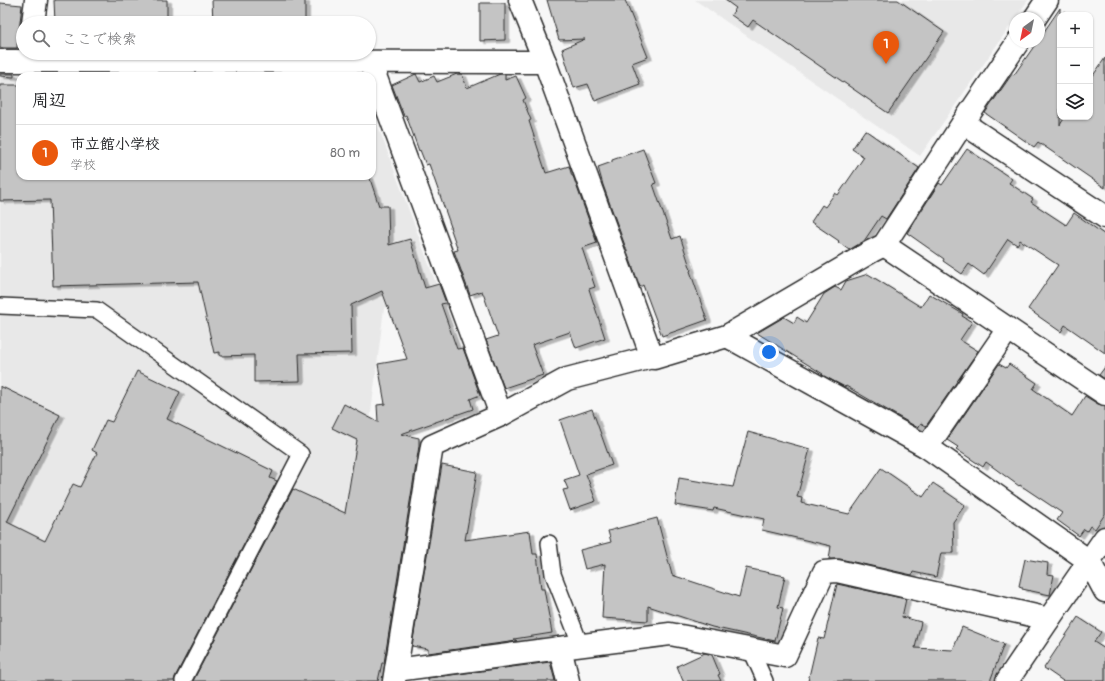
<!DOCTYPE html>
<html lang="ja">
<head>
<meta charset="utf-8">
<style>
	body { margin:0; font-family:Pangolin,"Klee One",sans-serif; background:#f2f2f2; color:#202124 }
	.controls { position:absolute; right:12px; top:12px; display:grid; overflow:hidden; border-radius:8px; box-shadow:0 1px 3px #0004 }
	.controls button { width:36px; height:36px; display:grid; place-items:center; padding:0; border:0; border-bottom:1px solid #e0e0e0; background:#fff; color:#202124; font:20px sans-serif }
	.compass { position:absolute; left:1009px; top:12px; width:36px; height:36px; border-radius:50%; background:#fff; box-shadow:0 1px 3px #0004; rotate:213deg }
	.you { position:absolute; left:769px; top:352px; width:14px; height:14px; margin:-10px; border:3px solid #fff; border-radius:50%; background:#1a73e8; box-shadow:0 0 0 6px #1a73e833 }
	.badge { display:grid; place-items:center; width:26px; height:26px; border-radius:50%; background:#ea580c; color:#fff; font-size:13px; font-weight:700 }
	.pin { position:absolute; translate:-50% -33px; filter:drop-shadow(0 1px 2px #0008) }
	.pin::after { content:''; position:absolute; top:21px; width:14px; height:12px; background:inherit; clip-path:polygon(0 0,100% 0,50% 100%) }
	.list { margin:0; padding:0; list-style:none }
	h2 { display:flex; justify-content:space-between; align-items:center; height:52px; margin:0; padding:0 16px; font-size:17px }
	h2 small { font-size:13px; font-weight:400; color:#757577 }
	.list li { display:grid; grid-template-columns:26px 1fr auto; gap:12px; align-items:center; box-sizing:border-box; height:56px; padding:0 16px; border-top:1px solid #e0e0e0 }
	.list b { display:block; font-size:15px; white-space:nowrap }
	.list p { margin:0; font-size:13px; white-space:nowrap; color:#757577 }
	.list em { font-size:13px; font-style:normal; color:#757577 }
	.icon { flex:none; width:22px; height:22px; fill:none; stroke:currentColor; stroke-width:2; stroke-linecap:round; stroke-linejoin:round }
	.map { position:relative; flex:none; width:1105px; height:681px; overflow:hidden }
	.search { position:absolute; background:#fff; box-shadow:0 1px 3px #0004; left:16px; top:16px; width:360px; height:44px; display:flex; align-items:center; gap:10px; box-sizing:border-box; padding:0 14px; border-radius:22px; color:#757577; font-size:15px }
	.panel { position:absolute; background:#fff; box-shadow:0 1px 3px #0004; left:16px; top:72px; width:360px; height:108px; border-radius:12px }
	.map>svg:first-child { display:block }
</style>
</head>
<body>
<div class="map">
<svg width="1105" height="681" viewBox="0 0 1105 681">
	<defs>
		<filter id="shadow"><feDropShadow dx="4.5" dy="2.5" stdDeviation="0" flood-color="#0004"/></filter>
	</defs>
	<rect width="100%" height="100%" fill="#f7f7f7"/>
	<filter id="ink" filterUnits="userSpaceOnUse"><feTurbulence type="fractalNoise" baseFrequency=".025" numOctaves="2"/><feDisplacementMap in="SourceGraphic" scale="8" xChannelSelector="R" yChannelSelector="G"/><feConvolveMatrix kernelMatrix="1 2 1 2 8 2 1 2 1" color-interpolation-filters="sRGB"/></filter>
	<g filter="url(#ink)">
		<!-- built -->
		<g fill="#e8e8e8">
			<polygon points="695,0 1028,0 920,156"/>
			<polygon points="347,71 354,76 20,76 20,176 372,176 372,110 438,289 384,308 370,421 325,681 0,681 0,74"/>
		</g>
		<!-- building -->
		<g fill="#c4c4c4" stroke="#2b2b2b" filter="url(#shadow)">
			<polygon points="54,0 167,0 167,23 55,23"/>
			<polygon points="212,0 305,0 305,23 213,23"/>
			<polygon points="547,0 625,0 648,57 632,63 640,84 595,101 588,84 574,88 562,49 585,39 559,40"/>
			<polygon points="725,0 898,0 944,32 888,113 753,20 748,27 731,15 736,8"/>
			<polygon points="0,3 22,5 17,48 0,48"/>
			<polygon points="480,3 505,3 505,40 480,41"/>
			<polygon points="1060,8 1060,125 1065,117 1090,117 1090,80 1105,58 1105,188 1038,142 1034,147 985,113 1012,74 1014,75 1037,42 1039,42 1039,39"/>
			<polygon points="0,74 14,74 14,77 0,76"/>
			<polygon points="416,74 420,82 434,76 437,82 457,74 462,74 467,88 500,74 505,74 505,80 516,76 526,98 523,100 531,120 529,121 546,173 569,166 572,176 573,176 597,243 582,248 595,287 589,289 605,338 576,348 570,332 532,345 543,375 504,388 486,340 498,336 484,296 482,291 470,295 454,251 458,250 450,227 451,227 429,164 426,165 420,150 419,151 406,115 404,116 392,85"/>
			<polygon points="0,85 20,85 20,176 369,176 379,206 388,206 389,245 410,239 425,288 439,284 446,303 441,304 457,349 463,348 480,395 470,399 473,409 401,434 419,438 419,446 384,663 382,663 378,681 193,681 293,489 345,513 357,440 332,428 344,404 378,422 377,405 385,404 378,364 407,359 382,291 351,305 352,353 299,354 300,381 254,382 254,355 220,356 220,352 214,353 198,282 53,286 50,200 0,201"/>
			<polygon points="865,130 919,168 886,219 881,216 864,241 849,250 838,242 839,241 811,222 822,205 825,207 835,193 838,195 864,157 852,149"/>
			<polygon points="643,149 656,183 653,184 672,239 680,236 691,270 690,271 707,320 662,336 643,285 640,287 603,185 598,167 612,162 612,160"/>
			<polygon points="967,149 1012,179 1009,183 1033,199 1031,202 1066,225 1074,213 1105,235 1105,353 1065,325 1061,332 1028,309 1058,265 1020,240 1017,245 1008,239 984,275 969,264 962,274 943,261 944,259 907,233 939,183 942,185"/>
			<polygon points="868,274 921,307 929,294 963,314 962,316 972,322 960,340 978,351 926,426 921,423 918,428 846,386 845,387 822,375 823,374 757,333 784,317 794,323 797,317 806,323 824,294 835,287 841,290 846,281"/>
			<polygon points="999,364 1006,368 1009,364 1037,383 1033,389 1072,416 1085,396 1098,404 1105,406 1105,514 1095,529 1090,526 1087,531 1084,529 1079,536 1057,520 1062,513 1020,485 1019,486 986,462 983,467 956,449 958,447 947,440"/>
			<polygon points="1105,367 1105,379 1099,375"/>
			<polygon points="137,371 180,392 167,419 273,471 270,478 277,481 175,677 174,681 0,681 0,386 60,415 7,522 45,541 73,484 80,487 97,453 92,450 106,420 112,422"/>
			<polygon points="592,409 612,465 586,474 596,501 570,510 563,490 568,489 564,480 579,475 560,420"/>
			<polygon points="748,432 810,449 797,497 802,498 801,503 849,514 881,468 923,497 933,483 965,505 953,522 954,553 941,553 936,577 913,572 912,575 840,559 829,559 831,546 762,530 764,519 714,508 713,511 675,505 679,478 733,487"/>
			<polygon points="442,465 477,472 465,540 530,531 533,554 537,554 541,589 544,589 552,633 514,639 517,641 428,653 428,649 412,646"/>
			<polygon points="657,518 672,575 739,597 746,568 785,576 778,607 783,608 775,641 712,627 648,606 648,621 602,618 605,564 585,569 580,550 611,542 608,531"/>
			<polygon points="1025,559 1048,563 1047,574 1054,575 1050,595 1022,589 1022,587 1019,586"/>
			<polygon points="837,584 906,599 902,617 921,622 915,648 953,650 962,627 1004,644 990,681 808,681 818,638 824,639"/>
			<polygon points="1078,617 1101,632 1094,642 1105,649 1105,681 1063,681 1044,668"/>
			<polygon points="705,653 712,655 720,674 718,675 721,681 683,681 677,666"/>
			<polygon points="550,662 555,681 428,681 428,678"/>
		</g>
		<g fill="none" stroke-linecap="round" stroke-linejoin="round">
			<!-- lane casing -->
			<g stroke="#2b2b2b" stroke-width="18">
				<g id="lane">
					<polyline points="0,306 97,310 301,454 183,681"/>
					<polyline points="549,543 553,574 581,646"/>
					<polyline points="751,650 765,681"/>
				</g>
			</g>
			<!-- street casing -->
			<g stroke="#2b2b2b" stroke-width="25">
				<g id="street">
					<polyline points="520,0 545,62 652,357 654,358 727,336 872,251 884,245 963,123 1018,42"/>
					<polyline points="1035,18 1047,0"/>
					<polyline points="33,23 36,0"/>
					<polyline points="0,61 29,61 30,53"/>
					<polyline points="29,61 545,62"/>
					<polyline points="370,62 501,415"/>
					<polyline points="963,123 1105,217"/>
					<polyline points="884,245 1105,394"/>
					<polyline points="727,336 927,447 1089,561 1105,591"/>
					<polyline points="927,447 1008,329"/>
					<polyline points="396,670 560,648"/>
					<polyline points="394,681 432,446 501,415 567,379 652,357"/>
					<polyline points="568,681 560,648 670,634 785,656 824,572 837,571 1049,619 1105,538"/>
					<polyline points="1007,681 1049,619"/>
				</g>
			</g>
			<!-- lane -->
			<use href="#lane" stroke="#fff" stroke-width="15"/>
			<!-- street -->
			<use href="#street" stroke="#fff" stroke-width="22"/>
		</g>
	</g>
</svg>
<div class="controls">
<button>+</button>
<button>−</button>
<button><svg class="icon" aria-label="layers" viewBox="0 0 24 24"><path d="M12 4l9 5-9 5-9-5zM3 14l9 5 9-5"/></svg></button>
</div>
<svg class="compass" viewBox="-18 -18 36 36"><path d="M0-13l5 13h-10z" fill="#e53935"/><path d="M0 13l5-13h-10z" fill="#757577"/></svg>
<div class="you"></div>
<div class="pin badge" style="left:886px;top:64px">1</div>
<div class="search"><svg class="icon" aria-label="search" viewBox="0 0 24 24"><circle cx="10" cy="10" r="6"/><path d="M15 15l6 6"/></svg>ここで検索</div>
<section class="panel">
<h2>周辺<small></small></h2>
<ul class="list">
<li><span class="badge">1</span><div><b>市立館小学校</b><p>学校</p></div><em>80 m</em></li>
</ul>
</section>
</div>
</body>
</html>
